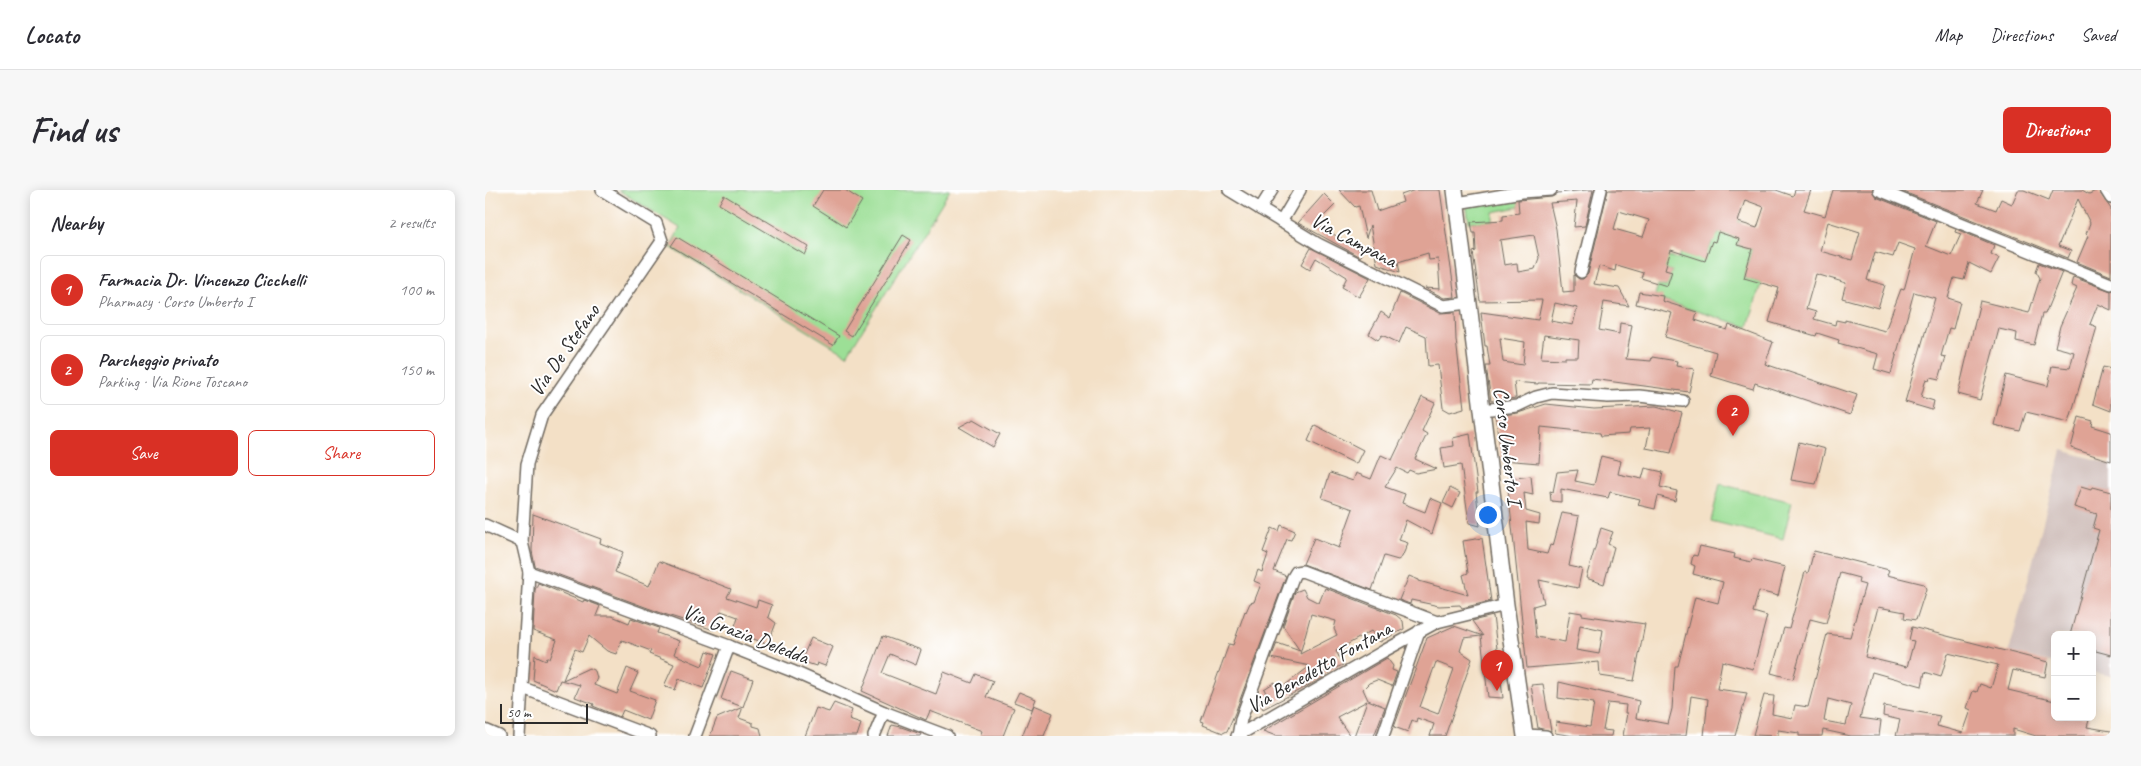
<!DOCTYPE html>
<html lang="en">
<head>
<meta charset="utf-8">
<style>
	body { margin:0; font-family:Caveat,sans-serif; background:#f7f7f7; color:#2b2b33 }
	.controls { position:absolute; right:15px; bottom:15px; display:grid; overflow:hidden; border-radius:8px; box-shadow:0 2px 12px #0003 }
	.controls button { width:45px; height:45px; display:grid; place-items:center; padding:0; border:0; border-bottom:1px solid #e1e1e2; background:#fff; color:#2b2b33; font:25px sans-serif }
	.scale { position:absolute; left:15px; bottom:12px; width:88px; box-sizing:border-box; padding-left:5px; border:2px solid #2b2b2b; border-top:0; font-size:14px; line-height:18px; white-space:nowrap; color:#2b2b2b; -webkit-text-stroke:4px #fff; paint-order:stroke }
	.you { position:absolute; left:1002px; top:324px; width:18px; height:18px; margin:-12px; border:4px solid #fff; border-radius:50%; background:#1a73e8; box-shadow:0 0 0 8px #1a73e833 }
	.badge { display:grid; place-items:center; width:32px; height:32px; border-radius:50%; background:#d93025; color:#fff; font-size:16px; font-weight:700 }
	.pin { position:absolute; translate:-50% -41px; filter:drop-shadow(0 1px 2px #0008) }
	.pin::after { content:''; position:absolute; top:26px; width:18px; height:15px; background:inherit; clip-path:polygon(0 0,100% 0,50% 100%) }
	.list { margin:0; padding:0; list-style:none }
	h2 { display:flex; justify-content:space-between; align-items:center; height:65px; margin:0; padding:0 20px; font-size:21px }
	h2 small { font-size:16px; font-weight:400; color:#7c7c81 }
	.list li { display:grid; grid-template-columns:32px 1fr auto; gap:15px; align-items:center; box-sizing:border-box; height:70px; margin:0 10px 10px; padding:0 10px; border:1px solid #e1e1e2; border-radius:8px }
	.list b { display:block; font-size:19px; white-space:nowrap }
	.list p { margin:0; font-size:16px; white-space:nowrap; color:#7c7c81 }
	.list em { font-size:16px; font-style:normal; color:#7c7c81 }
	.actions { display:flex; gap:10px; padding:15px 20px }
	.actions a { flex:1; padding:11px 0; border:1px solid #d93025; border-radius:8px; text-align:center; font-size:18px; color:#d93025 }
	.actions .main { background:#d93025; color:#fff }
	.map { position:relative; flex:none; width:1626px; height:546px; overflow:hidden; border-radius:8px }
	header { display:flex; align-items:center; gap:30px; box-sizing:border-box; height:70px; padding:0 25px; background:#fff; border-bottom:1px solid #e1e1e2 }
	header strong { font-size:24px }
	nav { display:flex; gap:28px; margin-inline-start:auto; font-size:18px }
	.intro { display:flex; align-items:center; justify-content:space-between; box-sizing:border-box; height:120px; padding:0 30px }
	h1 { margin:0; font-size:35px }
	.button { padding:12px 22px; border-radius:8px; background:#d93025; color:#fff; font-size:18px; font-weight:700 }
	main { display:flex; gap:30px; padding:0 30px }
	aside { flex:1; background:#fff; border-radius:8px; box-shadow:0 2px 12px #0003 }
	.map>svg:first-child { display:block }
</style>
</head>
<body>
<header>
<strong>Locato</strong>
<nav><a>Map</a><a>Directions</a><a>Saved</a></nav>
</header>
<div class="intro"><h1>Find us</h1><a class="button">Directions</a></div>
<main>
<aside>
<h2>Nearby<small>2 results</small></h2>
<ul class="list">
<li><span class="badge">1</span><div><b>Farmacia Dr. Vincenzo Cicchelli</b><p>Pharmacy · Corso Umberto I</p></div><em>100 m</em></li>
<li><span class="badge">2</span><div><b>Parcheggio privato</b><p>Parking · Via Rione Toscano</p></div><em>150 m</em></li>
</ul>
<div class="actions"><a class="main">Save</a><a>Share</a></div>
</aside>
<div class="map">
<svg width="1626" height="546" viewBox="0 0 1626 546">
	<rect width="100%" height="100%" fill="#fff"/>
	<filter id="ink" filterUnits="userSpaceOnUse"><feTurbulence type="fractalNoise" baseFrequency=".02" numOctaves="2"/><feDisplacementMap in="SourceGraphic" scale="10" xChannelSelector="R" yChannelSelector="G"/><feConvolveMatrix kernelMatrix="1 2 1 2 8 2 1 2 1" color-interpolation-filters="sRGB"/></filter>
	<filter id="wash" filterUnits="userSpaceOnUse"><feTurbulence type="fractalNoise" baseFrequency=".0096" numOctaves="4" result="noise"/><feDisplacementMap in="SourceGraphic" scale="20" xChannelSelector="R" yChannelSelector="G"/><feGaussianBlur stdDeviation="1.12" result="paint"/><feColorMatrix in="noise" values="0 0 0 0 0 0 0 0 0 0 0 0 0 0 0 0 0 1.4 0 .05"/><feComposite in="paint" operator="in"/></filter>
	<g filter="url(#wash)">
		<rect width="100%" height="100%" fill="#f3e0c6"/>
		<!-- industrial -->
		<polygon fill="#d0c0bc" points="1577,260 1626,274 1626,486 1607,482 1607,445 1570,445 1570,473 1524,462"/>
		<!-- green -->
		<g fill="#9cdf96" stroke="#648560">
			<polygon points="133,0 465,0 362,165 185,57 195,38"/>
			<polygon points="1033,6 1034,17 1008,22 1008,31 984,32 981,14"/>
			<path d="M1254 30 1258 36 1252 55 1267 59 1259 88 1276 93 1263 137 1169 108 1173 95 1181 97 1187 81 1161 73 1184 67 1193 69 1197 63 1220 70C1229 45 1230 43 1254 30Z"/>
			<polygon points="1235,294 1307,312 1298,349 1226,331"/>
		</g>
		<g id="blocks">
			<!-- building -->
			<g fill="#dfa395" fill-rule="evenodd">
				<polygon points="338,0 360,0 377,11 361,37 328,16"/>
				<polygon points="854,0 886,0 892,21 918,12 916,5 930,0 955,0 970,107 959,108 940,98 955,99 953,69 944,70 943,63 913,72 915,82 892,74 885,35 881,48 874,16 870,17"/>
				<path d="M1101 0H1108L1100 36 1089 37 1092 11 1065 13 1071 39 1078 102 1089 101V85L1094 89H1098L1103 84 1123 0H1291L1308 6 1310 0H1326L1319 20 1340 26 1348 0H1387L1391 7 1451 31 1441 56 1466 66 1476 44 1470 42 1471 39 1509 55 1506 64 1514 68 1506 84 1484 73 1479 90 1469 88 1463 108 1475 112 1468 139 1464 138 1456 166 1461 167 1454 189 1445 187 1444 190 1441 189 1436 207 1449 211 1447 220 1420 212 1450 108 1429 102 1406 184 1389 179 1393 164 1353 153 1354 150 1332 143 1331 146 1284 132 1294 98 1259 88 1267 59 1252 55 1254 49 1233 42 1230 52 1227 51 1220 71 1186 60 1180 79 1187 81 1182 96 1156 88 1158 83 1131 75 1130 81 1114 76 1109 94 1134 98 1144 116 1119 112 1114 140 1134 144 1135 133 1147 135 1141 169 1166 171 1167 167 1192 171 1191 176 1209 179 1204 202 1107 189 1106 194 1053 193V194L1029 192 1031 208 1006 211 1001 176H1005L1002 156H1000L996 122 1053 130 1057 110 995 111 988 62 991 61 990 43H988L986 32 1018 30V25L1034 23 1033 10 1067 7 1073 3ZM1260 10 1279 17 1272 38 1253 32ZM1134 21 1164 30 1158 47 1129 39ZM1343 32 1375 42 1367 70 1335 61ZM1049 45 1054 68 1050 79 1033 82 1032 73 1019 75 1015 50ZM1413 53 1430 59 1419 100 1416 99 1400 141 1360 130V132L1351 130 1350 135 1329 129 1331 122 1321 119 1331 84 1361 93 1357 108 1393 118 1400 95 1382 90 1390 62 1408 67ZM1070 113 1092 118 1088 135 1066 131ZM1059 145 1094 150 1093 167H1080V169L1056 168ZM1015 148 1040 152 1038 175 1018 172Z"/>
				<polygon points="1414,0 1498,0 1492,13 1511,20 1516,9 1527,14 1533,0 1539,0 1564,10 1568,0 1597,0 1604,4 1613,0 1626,19 1626,86 1592,72 1603,46 1601,44 1605,33 1593,9 1573,56 1586,61 1583,68"/>
				<polygon points="839,4 850,15 831,34 877,61 875,67 813,33"/>
				<polygon points="239,5 324,57 320,65 234,14"/>
				<polygon points="418,45 426,50 367,146 359,141"/>
				<polygon points="192,47 354,146 348,155 186,56"/>
				<polygon points="826,58 885,88 874,107 857,97 862,87 831,68 825,79 817,74"/>
				<polygon points="1554,73 1577,82 1560,124 1557,124 1549,155 1531,151 1532,143 1514,139 1495,210 1473,204 1495,111 1544,123 1555,88 1551,81"/>
				<polygon points="1588,87 1626,101 1626,120 1613,114 1605,134 1612,137 1584,232 1541,222 1535,241 1509,235 1521,185 1563,196 1567,176 1585,178 1589,162 1570,157 1575,136 1592,98 1586,95"/>
				<polygon points="1154,102 1178,106 1177,111 1212,122 1210,130 1242,140 1244,135 1288,152 1280,174 1372,205 1365,225 1270,193 1268,199 1226,186 1231,162 1180,147 1187,123 1151,114"/>
				<polygon points="915,103 955,123 970,122 971,150 979,218 965,222 958,218 953,175 943,176 941,146 921,137 914,153 897,145 893,150 884,144 896,122 905,128"/>
				<polygon points="1618,177 1626,179 1626,221 1608,214"/>
				<polygon points="937,207 950,213 937,241 942,244 930,269 952,279 931,283 924,280 922,283 912,278 900,297 920,304 917,313 940,322 945,308 957,313 947,344 921,330 914,350 923,353 917,367 913,370 899,366 887,400 818,374 829,348 854,358 868,319 837,308 845,283 868,291 871,283 886,289 896,265 907,270"/>
				<polygon points="1061,214 1109,219 1171,216 1197,223 1186,263 1161,258 1165,238 1145,239 1144,244 1116,246 1115,243 1056,237 1054,273 1017,270 1010,226 1033,223"/>
				<polygon points="1594,227 1608,231 1607,236 1626,242 1626,271 1586,258"/>
				<polygon points="489,229 515,244 508,257 474,237"/>
				<polygon points="830,235 878,260 871,274 823,251"/>
				<polygon points="985,244 993,302 991,302 995,336 984,333 976,275 959,278 956,258 969,256 968,248"/>
				<polygon points="1314,252 1340,259 1331,294 1306,290"/>
				<polygon points="1116,266 1136,271 1133,284 1157,289 1160,278 1178,282 1175,297 1192,301 1190,311 1173,306 1170,319 1153,315 1155,309 1125,302 1123,308 1076,299 1076,312 1066,311 1065,301 1068,302 1072,282 1093,280 1090,291 1109,295"/>
				<path d="M1046 286 1048 305 1039 303 1041 321 1055 325 1054 334 1041 332 1043 360 1062 364 1065 355 1068 356 1077 323 1094 326 1084 376 1097 379 1093 398 1054 390 1059 413 1048 416 1051 447 1080 452 1085 421 1097 423V425L1160 434 1149 491 1115 486 1114 472 1042 478 1022 289ZM1095 435 1118 440 1114 464 1091 460Z"/>
				<polygon points="1596,297 1606,300 1607,297 1626,302 1626,465 1607,460 1607,445 1585,445 1614,340 1608,338 1612,324 1589,317"/>
				<polygon points="965,298 975,303 968,318 958,313"/>
				<polygon points="48,324 116,349 115,353 138,362 130,382 164,396 174,371 246,399 242,407 271,417 273,410 287,415 283,427 291,433 283,454 248,442 253,427 236,421 229,440 179,424 50,376 47,361"/>
				<polygon points="796,335 810,341 806,350 802,349 789,381 801,386 750,523 742,541 738,543 718,535 719,532 716,531 744,454 748,455 760,421 761,422 765,413 769,412 776,394 769,391 773,380 777,382 783,364 778,362 787,338 794,341"/>
				<polygon points="1116,338 1128,342 1123,354 1129,357 1119,394 1101,388"/>
				<polygon points="997,348 1006,411 977,418 975,415 954,416 926,410 925,414 914,410 924,386 934,390 934,391 983,405 978,385 983,383 978,351"/>
				<polygon points="1215,356 1250,364 1249,368 1266,372 1267,369 1300,377 1293,406 1274,401 1268,422 1282,426 1268,479 1237,471 1232,499 1262,503 1250,546 1219,546 1223,509 1206,506 1201,546 1138,546 1142,523 1140,523 1141,515 1123,513 1118,540 1127,541 1126,546 1089,546 1070,543 1071,532 1105,537 1109,513 1073,508 1074,492 1154,511 1151,528 1183,534 1187,519 1190,476 1193,476 1210,407 1233,413 1238,392 1208,384 1210,376 1206,374 1208,365 1212,366"/>
				<path d="M1329 361 1404 380 1402 385 1439 394 1441 399 1431 430 1419 428 1420 422 1393 417 1380 467 1422 477 1429 451 1424 450 1427 437 1563 472 1560 487 1528 480 1523 500 1570 511V527H1605L1602 537 1626 541V546H1551L1528 539V546H1411L1415 530 1398 526 1399 516 1455 526 1452 536 1478 543 1486 520 1482 518 1488 501 1492 502 1495 494 1506 498 1513 475 1463 463 1456 487 1440 482 1437 496 1387 482 1375 528 1396 531 1394 546H1366L1338 540 1337 546H1314V543L1293 540V546L1268 545 1279 505 1289 506 1287 524 1307 528 1310 515 1323 517 1342 444 1365 447 1380 395 1373 393 1374 388 1355 383 1341 433 1325 429 1308 489 1286 483 1299 438 1304 439 1320 382 1323 383ZM1343 509 1366 515 1361 535 1339 531Z"/>
				<polygon points="53,393 98,412 99,410 115,416 111,426 127,426 144,433 146,428 174,438 172,443 194,451 189,464 217,476 222,461 231,464 218,498 194,489 190,500 179,496 189,474 164,464 166,461 137,450 131,464 122,461 104,446 97,462 90,459 78,490 104,478 110,481 112,488 109,495 132,504 142,478 153,483 145,501 170,510 163,530 138,520 135,527 108,516 109,514 90,507 95,495 75,490 71,500 48,490 50,465 61,470 62,467 65,469 72,450 48,441 50,400"/>
				<path d="M840 398 911 425 918 431 919 439 895 452 886 441 851 461 858 475 836 484 838 488 778 519 774 512 782 505 779 499 790 492 795 499 825 476 786 468 792 453 815 461 798 436 810 402 818 399 822 407 834 413ZM826 424 851 431 849 439 852 445 815 464Z"/>
				<path d="M1008 426 1018 508 1003 507 996 446 979 448 975 461 987 469 960 546H945L949 534 932 528 931 532 927 530 923 542 909 537 942 448 969 436 998 446 987 431ZM951 472 969 479 953 524 935 517Z"/>
				<polygon points="398,446 436,460 431,475 405,464 397,483 451,504 459,482 487,493 491,484 508,491 501,507 529,518 518,546 495,546 497,541 445,521 441,530 377,501"/>
				<polygon points="326,448 348,457 340,476 332,473 331,476 316,471"/>
				<polygon points="902,468 908,476 907,480 912,482 907,496 892,490 884,493 878,499 883,510 900,517 889,546 869,546 882,511 852,527 865,546 791,546 778,541"/>
				<polygon points="246,481 268,489 254,528 268,533 268,536 275,538 277,546 225,546 232,528 258,517 236,509"/>
				<polygon points="1058,494 1059,500 1066,541 1053,538 1046,495"/>
				<polygon points="534,502 551,509 547,519 529,512"/>
				<polygon points="349,513 367,520 364,530 376,534 372,546 320,546 331,518 344,522"/>
				<polygon points="549,515 568,523 559,546 537,546"/>
				<polygon points="407,535 416,537 436,544 435,546 403,546"/>
			</g>
		</g>
	</g>
	<g filter="url(#ink)">
		<use href="#blocks" fill-opacity="0" stroke="#716a61" stroke-width="1"/>
		<g fill="none" stroke-linecap="round" stroke-linejoin="round">
			<!-- minor casing -->
			<g stroke="#716a61" stroke-width="14">
				<g id="minor">
					<polyline points="744,0 833,54 958,116 983,113"/>
					<polyline points="1394,0 1626,94"/>
					<polyline points="1621,0 1626,8"/>
					<polyline points="972,13 1037,2 1066,0"/>
					<polyline points="775,19 787,0"/>
					<polyline points="796,32 815,0"/>
					<polyline points="1096,82 1116,0"/>
					<polyline points="997,220 1032,216 1051,207 1067,203 1123,207 1154,206 1198,211"/>
					<polyline points="0,335 37,352"/>
					<polyline points="44,382 244,456 307,481 399,522 462,546"/>
					<polyline points="38,498 165,546"/>
					<polyline points="0,540 14,546"/>
					<polyline points="1039,545 1061,546"/>
					<polyline points="34,546 44,382 37,352 42,274 57,225 177,51 171,33 117,0"/>
					<polyline points="210,546 244,456"/>
					<polyline points="389,546 399,522"/>
					<polyline points="752,546 899,461 952,432 1021,415"/>
					<polyline points="753,546 756,529 808,387 811,382 817,381 952,432"/>
					<polyline points="898,546 934,441"/>
				</g>
			</g>
			<!-- major casing -->
			<g stroke="#716a61" stroke-width="18">
				<polyline id="major" points="970,0 1021,415 1040,546"/>
			</g>
			<!-- minor -->
			<use href="#minor" stroke="#fff" stroke-width="11"/>
			<!-- major -->
			<use href="#major" stroke="#fff" stroke-width="15"/>
		</g>
	</g>
	<g text-anchor="middle" stroke-width="4" stroke-linejoin="round" paint-order="stroke">
		<!-- street labels -->
		<g font-size="21" fill="#2b2b2b" stroke="#fff">
			<text transform="translate(869 50) rotate(28)" y="7">Via Campana</text>
			<text transform="translate(79 160) rotate(-55)" y="7">Via De Stefano</text>
			<text transform="translate(1023 256) rotate(83)" y="7">Corso Umberto I</text>
			<text transform="translate(261 444) rotate(21)" y="7">Via Grazia Deledda</text>
			<text transform="translate(834 477) rotate(-30)" y="7">Via Benedetto Fontana</text>
		</g>
	</g>
</svg>
<div class="controls">
<button>+</button>
<button>−</button>
</div>
<div class="scale">50 m</div>
<div class="you"></div>
<div class="pin badge" style="left:1012px;top:501px">1</div>
<div class="pin badge" style="left:1248px;top:246px">2</div>
</div>
</main>
</body>
</html>
